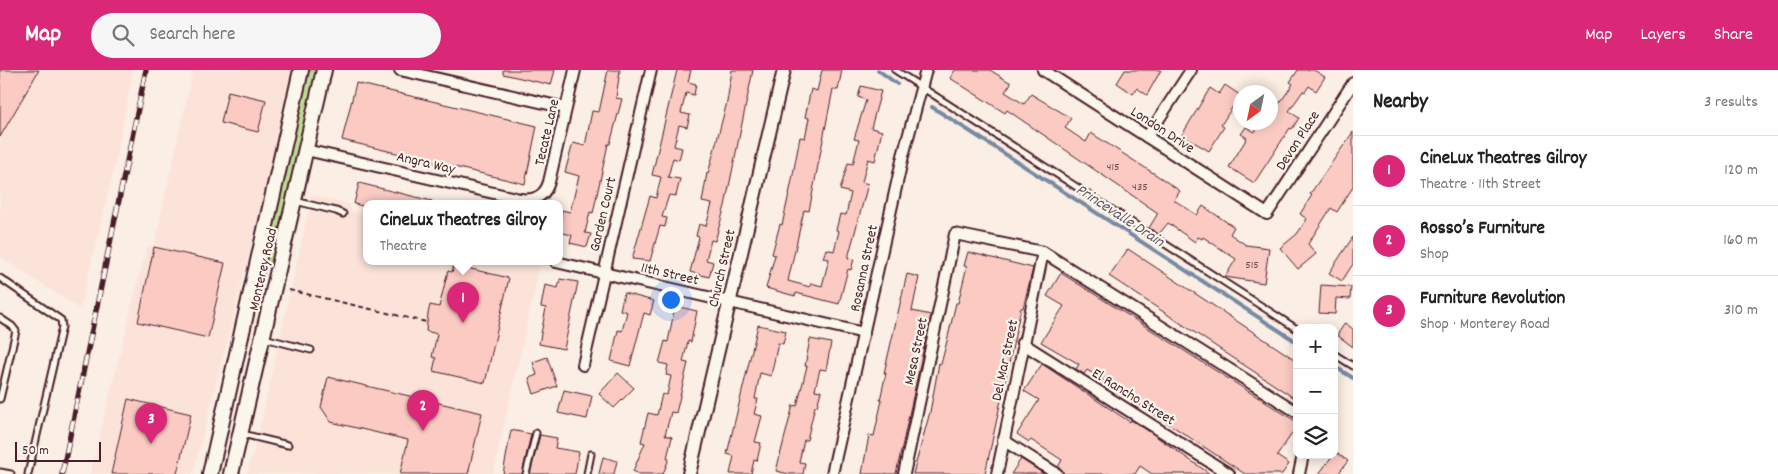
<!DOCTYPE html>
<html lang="en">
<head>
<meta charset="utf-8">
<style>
	body { margin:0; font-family:Dekko,sans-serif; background:#f6f6f6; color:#222 }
	.controls { position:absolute; right:15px; bottom:15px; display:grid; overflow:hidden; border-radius:10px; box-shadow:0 2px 12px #0003 }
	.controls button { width:45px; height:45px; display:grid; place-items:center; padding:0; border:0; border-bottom:1px solid #e0e0e0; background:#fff; color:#222; font:25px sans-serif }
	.compass { position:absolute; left:1233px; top:15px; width:45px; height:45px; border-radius:50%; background:#fff; box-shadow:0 2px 12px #0003; rotate:213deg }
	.scale { position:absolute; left:15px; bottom:12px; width:86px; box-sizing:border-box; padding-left:5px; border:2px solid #4a1f2b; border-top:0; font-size:14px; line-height:18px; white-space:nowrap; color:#4a1f2b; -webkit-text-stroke:4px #fbf7ec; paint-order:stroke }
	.you { position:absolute; left:670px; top:229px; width:18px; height:18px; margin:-12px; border:4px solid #fff; border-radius:50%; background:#1a73e8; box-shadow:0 0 0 8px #1a73e833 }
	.badge { display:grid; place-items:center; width:32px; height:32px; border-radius:50%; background:#db2777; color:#fff; font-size:16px; font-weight:700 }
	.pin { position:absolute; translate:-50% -41px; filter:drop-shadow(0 1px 2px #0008) }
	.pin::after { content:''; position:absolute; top:26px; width:18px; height:15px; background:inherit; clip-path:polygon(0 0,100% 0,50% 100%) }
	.popup { position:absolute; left:363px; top:130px; width:200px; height:65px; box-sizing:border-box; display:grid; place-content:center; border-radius:10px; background:#fff; filter:drop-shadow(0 1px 4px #0005); font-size:16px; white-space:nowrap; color:#767676 }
	.popup b { font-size:19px; color:#222 }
	.popup::after { content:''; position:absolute; left:50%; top:100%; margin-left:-10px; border:10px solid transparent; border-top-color:#fff }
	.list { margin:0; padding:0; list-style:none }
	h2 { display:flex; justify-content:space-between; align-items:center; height:65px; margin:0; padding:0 20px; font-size:21px }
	h2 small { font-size:16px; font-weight:400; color:#767676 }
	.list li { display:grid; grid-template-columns:32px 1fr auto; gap:15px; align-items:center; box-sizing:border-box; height:70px; padding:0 20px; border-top:1px solid #e0e0e0 }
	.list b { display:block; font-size:19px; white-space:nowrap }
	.list p { margin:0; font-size:16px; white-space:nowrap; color:#767676 }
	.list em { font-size:16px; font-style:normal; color:#767676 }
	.icon { flex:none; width:28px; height:28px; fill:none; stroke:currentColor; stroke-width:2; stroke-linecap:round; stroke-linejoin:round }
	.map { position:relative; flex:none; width:1353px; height:404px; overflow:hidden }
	header { display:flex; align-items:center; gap:30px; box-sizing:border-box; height:70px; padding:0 25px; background:#db2777; color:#fff }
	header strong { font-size:24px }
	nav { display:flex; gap:28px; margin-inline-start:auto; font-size:18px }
	.search { width:350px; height:45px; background:#f6f6f6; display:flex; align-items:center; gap:12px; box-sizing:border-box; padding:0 18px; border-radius:28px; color:#767676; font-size:19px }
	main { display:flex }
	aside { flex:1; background:#fff }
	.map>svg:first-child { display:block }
</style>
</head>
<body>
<header>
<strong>Map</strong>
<div class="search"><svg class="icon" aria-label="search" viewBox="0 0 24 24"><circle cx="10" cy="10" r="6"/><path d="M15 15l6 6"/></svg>Search here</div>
<nav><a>Map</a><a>Layers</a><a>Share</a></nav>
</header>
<main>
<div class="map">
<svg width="1353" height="404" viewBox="0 0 1353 404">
	<rect width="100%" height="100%" fill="#fbeee4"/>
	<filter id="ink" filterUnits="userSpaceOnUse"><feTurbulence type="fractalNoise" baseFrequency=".02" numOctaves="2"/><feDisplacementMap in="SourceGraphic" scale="10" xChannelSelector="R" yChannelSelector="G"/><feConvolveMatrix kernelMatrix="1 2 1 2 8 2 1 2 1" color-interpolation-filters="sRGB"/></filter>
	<g filter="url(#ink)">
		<!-- built -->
		<g fill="#fbe3da">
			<polygon points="0,0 133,0 116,90 80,239 0,187"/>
			<polygon points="193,0 291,0 266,117 193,404 90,404 147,176 154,177"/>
			<polygon points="312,125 349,134 352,142 367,145 367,192 541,192 493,404 247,404 262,348"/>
		</g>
		<!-- green -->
		<polygon fill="#bedc94" stroke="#847e60" points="308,0 317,0 273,194 267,195 264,193"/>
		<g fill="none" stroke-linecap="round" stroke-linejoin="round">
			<!-- stream -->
			<g stroke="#768aa4" stroke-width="4">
				<polyline points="878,0 897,14"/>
				<polyline points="932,37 1297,272"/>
				<polyline points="1334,296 1353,308"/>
			</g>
		</g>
		<!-- building -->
		<g fill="#facac3" stroke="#4a1f2b">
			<polygon points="0,0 39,0 0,67"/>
			<polygon points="503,0 555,0 551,15 503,4"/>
			<polygon points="608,0 620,0 616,28 622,29 610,74 608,74 593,143 590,142 585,163 591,164 587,177 570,173 572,165 559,162 562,140 570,142 579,106 565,102 573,73 585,76 592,41 599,42"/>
			<polygon points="677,0 691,0 688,12 696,14 694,25 686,23 681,43 690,45 687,57 679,55 674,76 682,78 679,90 673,88 668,107 680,109 676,126 669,125 662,147 667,148 665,157 660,156 650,191 632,189 650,126 656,128 661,107 652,105"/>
			<polygon points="732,0 753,0 725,136 715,171 711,170 706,190 713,192 709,207 690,202 699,167 696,166 699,154 706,156 712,134 702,132 707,103 708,104 727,32"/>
			<polygon points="822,0 842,0 838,20 833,19 809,141 804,140 788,211 810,217 811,213 822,216 829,189 823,188 826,179 834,181 839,161 836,160 840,144 846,145 851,123 840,120 848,93 853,94 859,70 854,69 866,30 858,27 861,16 881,21 871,58 882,61 875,91 868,89 862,112 868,114 848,188 854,189 851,200 848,199 839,234 796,223 795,226 766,218 775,185 772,184 780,154 782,155 791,115 800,67 805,68 809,48 805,47 811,19 817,21"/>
			<polygon points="955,0 990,0 1011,13 1005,22 1024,34 1031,24 1071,48 1065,58 1086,72 1091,63 1161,108 1180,121 1174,130 1197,145 1203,136 1234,157 1230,164 1246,175 1269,178 1264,213 1225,207 1236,189 1203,167 1202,169 1198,167 1195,172 1168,153 1159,164 1149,158 1158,143 1007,40 1005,43 950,8"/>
			<polygon points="1125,0 1161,0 1147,25 1137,18 1133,24 1117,13"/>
			<polygon points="1298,0 1314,0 1325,7 1316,21 1309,16 1305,22 1303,21 1289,41 1299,48 1292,59 1290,58 1254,113 1229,97 1247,68 1241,64 1246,57 1255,62 1261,52 1270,52 1270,47 1293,14 1290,12"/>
			<polygon points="356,13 537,56 525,114 342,70"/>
			<polygon points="1225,15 1240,25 1221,55 1224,57 1209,81 1182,65 1210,18 1219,24"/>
			<polygon points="228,21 266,30 258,62 221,53"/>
			<polygon points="1353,62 1353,117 1337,142 1331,138 1308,174 1316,184 1298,199 1280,178 1297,164 1307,149 1300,144 1312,125 1310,124"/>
			<polygon points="359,113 432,131 431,134 367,134 367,137 354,134"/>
			<polygon points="1353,167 1353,194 1342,211 1329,203"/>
			<polygon points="154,177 225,193 208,268 138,252"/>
			<polygon points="1128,179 1297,291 1297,330 1109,206"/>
			<polygon points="968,182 1033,198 1023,238 1021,238 985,404 913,404 930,342 939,293 941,294 946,275 956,233 958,233 967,196 964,196"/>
			<polygon points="454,195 509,208 485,313 433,301 436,288 432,287 437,264 426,261 428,244 430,235 439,237 448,201 452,202"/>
			<polygon points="1061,203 1297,352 1297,356 1277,386 1289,394 1282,404 1245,404 1092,303 1087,300 1084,304 1076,299 1079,294 1041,272 1064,236 1047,226"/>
			<polygon points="907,204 919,207 912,241 931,245 896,404 862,404 869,365 874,366 882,330 880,330 886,303 884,303"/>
			<polygon points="560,209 578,212 564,279 539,274 546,238 541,237 545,215 558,218"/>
			<polygon points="1321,215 1351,217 1350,229 1336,228 1335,244 1319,243"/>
			<polygon points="624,223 654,231 650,245 644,243 630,296 611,291 618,260 622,261 627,242 620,240"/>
			<polygon points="675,236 697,241 691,272 688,271 683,292 688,293 676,343 671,342 665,365 672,367 667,388 669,389 663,404 639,404 633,401 645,373 641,372 648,343 657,345 662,324 667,325 671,306 666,305 668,295 659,293 665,271 668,272"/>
			<polygon points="1345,253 1353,259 1353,277 1337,265"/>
			<polygon points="758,255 786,261 783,274 778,273 771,306 760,303 755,329 758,329 754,344 762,346 755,372 761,373 757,391 754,390 751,404 730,404 734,386 727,384"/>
			<polygon points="810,269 831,273 826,300 820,299 815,320 821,321 817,336 815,336 807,370 804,370 799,392 805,393 803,404 789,404 776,401 793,335 797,336 807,296 805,296"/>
			<polygon points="547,287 557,316 534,324 529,308 537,305 533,292"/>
			<polygon points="1042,294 1130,352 1131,350 1144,358 1210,404 1152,404 1140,396 1135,404 1064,404 1058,397 1062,390 1031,370 1029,372 1017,364 1039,330 1024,321"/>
			<polygon points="618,303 634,318 614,338 599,324"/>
			<polygon points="328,307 482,343 468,404 400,404 408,370 331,352 321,337"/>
			<polygon points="564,320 592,326 587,349 558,343"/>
			<polygon points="128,329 191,344 177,404 111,404"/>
			<polygon points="511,360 531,364 522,404 503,404"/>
			<polygon points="540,365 557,368 555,378 579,382 575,404 530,404"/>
			<polygon points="1335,382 1348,391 1338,404 1319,404"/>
			<polygon points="603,387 617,391 614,404 599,404"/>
			<polygon points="1021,389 1044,404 1011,404"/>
		</g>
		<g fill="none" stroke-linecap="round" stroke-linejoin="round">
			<!-- service casing -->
			<g stroke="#4a1f2b" stroke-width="9">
				<g id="service">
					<polyline points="895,0 1297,259"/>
					<polyline points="295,131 336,141 343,144"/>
					<polyline points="0,208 61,250 62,257 28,404"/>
					<polyline points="0,248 12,256 16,261 0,329"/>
					<polyline points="264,268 311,280"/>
					<polyline points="1334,284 1353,296"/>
					<polyline points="242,364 288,375"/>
					<polyline points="0,402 11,404"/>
					<polyline points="526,404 536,363"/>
					<polyline points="587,404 591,384"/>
				</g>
			</g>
			<!-- minor casing -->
			<g stroke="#4a1f2b" stroke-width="14">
				<g id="minor">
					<polyline points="400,0 566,38"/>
					<polyline points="1043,0 1267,144 1353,13"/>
					<polyline points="1147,67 1191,0"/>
					<path d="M306 80 520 129C535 131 545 126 549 112L575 0"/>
					<polyline points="556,192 864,263"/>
					<polyline points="1022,273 1229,404"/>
					<polyline points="583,295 651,0"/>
					<polyline points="1003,370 1057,404"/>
					<polyline points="832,404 903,86 926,0"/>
					<polyline points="904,404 955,164 1043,182 1297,342"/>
					<polyline points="997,404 1043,182"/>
					<polyline points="1299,404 1303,385"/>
				</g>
			</g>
			<!-- tertiary casing -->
			<g stroke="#4a1f2b" stroke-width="16">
				<polyline id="tertiary" points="689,404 784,0"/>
			</g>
			<!-- secondary casing -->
			<g stroke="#4a1f2b" stroke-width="18">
				<g id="secondary">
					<polyline points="210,404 301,0"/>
					<polyline points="231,404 324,0"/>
				</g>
			</g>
			<!-- path -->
			<polyline stroke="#4a1f2b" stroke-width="2" stroke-dasharray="5 4" stroke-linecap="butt" points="289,220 426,252"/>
			<!-- service -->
			<use href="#service" stroke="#fbf7ec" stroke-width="5"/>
			<!-- minor -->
			<use href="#minor" stroke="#fbf7ec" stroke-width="10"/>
			<!-- tertiary -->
			<use href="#tertiary" stroke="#fbf7ec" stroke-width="12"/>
			<!-- secondary -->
			<use href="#secondary" stroke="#fbf7ec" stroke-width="14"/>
			<!-- rail casing -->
			<g stroke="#4a1f2b" stroke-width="5.5">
				<polyline id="rail" points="62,404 146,0"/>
			</g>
			<!-- rail -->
			<use href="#rail" stroke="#fbf7ec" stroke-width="4" stroke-dasharray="11" stroke-linecap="butt"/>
		</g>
	</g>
	<g text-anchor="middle" stroke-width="4.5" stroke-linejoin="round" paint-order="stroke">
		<!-- number labels -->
		<g font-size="12" fill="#764a51">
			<text x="1113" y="100">415</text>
			<text x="1140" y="120">435</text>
			<text x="1252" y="198">515</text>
		</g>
		<!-- street labels -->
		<g font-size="15" fill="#4a1f2b" stroke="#fbf7ec">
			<text transform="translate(1163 59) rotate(33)" y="5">London Drive</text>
			<text transform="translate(546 62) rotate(-77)" y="5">Tecate Lane</text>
			<text transform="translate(1297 70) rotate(-57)" y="5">Devon Place</text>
			<text transform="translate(426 92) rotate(13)" y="5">Angra Way</text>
			<text transform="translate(602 144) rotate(-77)" y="5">Garden Court</text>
			<text transform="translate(721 198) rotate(-77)" y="5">Church Street</text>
			<text transform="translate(863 198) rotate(-78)" y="5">Rosanna Street</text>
			<text transform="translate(262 199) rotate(-77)" y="5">Monterey Road</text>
			<text transform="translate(670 203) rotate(13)" y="5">11th Street</text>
			<text transform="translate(915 281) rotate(-78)" y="5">Mesa Street</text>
			<text transform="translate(1004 290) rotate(-78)" y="5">Del Mar Street</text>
			<text transform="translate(1134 326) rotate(32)" y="5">El Rancho Street</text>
		</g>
		<!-- water labels -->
		<g font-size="16" font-style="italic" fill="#605467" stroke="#fbf7ec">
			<text transform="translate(1121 144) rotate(33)" y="6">Princevalle Drain</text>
		</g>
	</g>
</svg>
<div class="controls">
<button>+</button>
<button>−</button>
<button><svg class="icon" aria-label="layers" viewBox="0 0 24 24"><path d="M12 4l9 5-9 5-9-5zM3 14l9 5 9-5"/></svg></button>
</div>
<svg class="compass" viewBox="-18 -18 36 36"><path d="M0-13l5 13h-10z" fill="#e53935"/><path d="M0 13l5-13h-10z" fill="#767676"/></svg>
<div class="scale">50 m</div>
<div class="you"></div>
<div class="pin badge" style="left:463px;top:253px">1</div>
<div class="popup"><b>CineLux Theatres Gilroy</b>Theatre</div>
<div class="pin badge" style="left:423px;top:361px">2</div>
<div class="pin badge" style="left:151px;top:374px">3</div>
</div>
<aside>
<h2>Nearby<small>3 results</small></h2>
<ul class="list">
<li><span class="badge">1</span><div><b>CineLux Theatres Gilroy</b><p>Theatre · 11th Street</p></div><em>120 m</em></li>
<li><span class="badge">2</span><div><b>Rosso’s Furniture</b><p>Shop</p></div><em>160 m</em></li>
<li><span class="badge">3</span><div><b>Furniture Revolution</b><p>Shop · Monterey Road</p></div><em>310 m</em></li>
</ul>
</aside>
</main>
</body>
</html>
